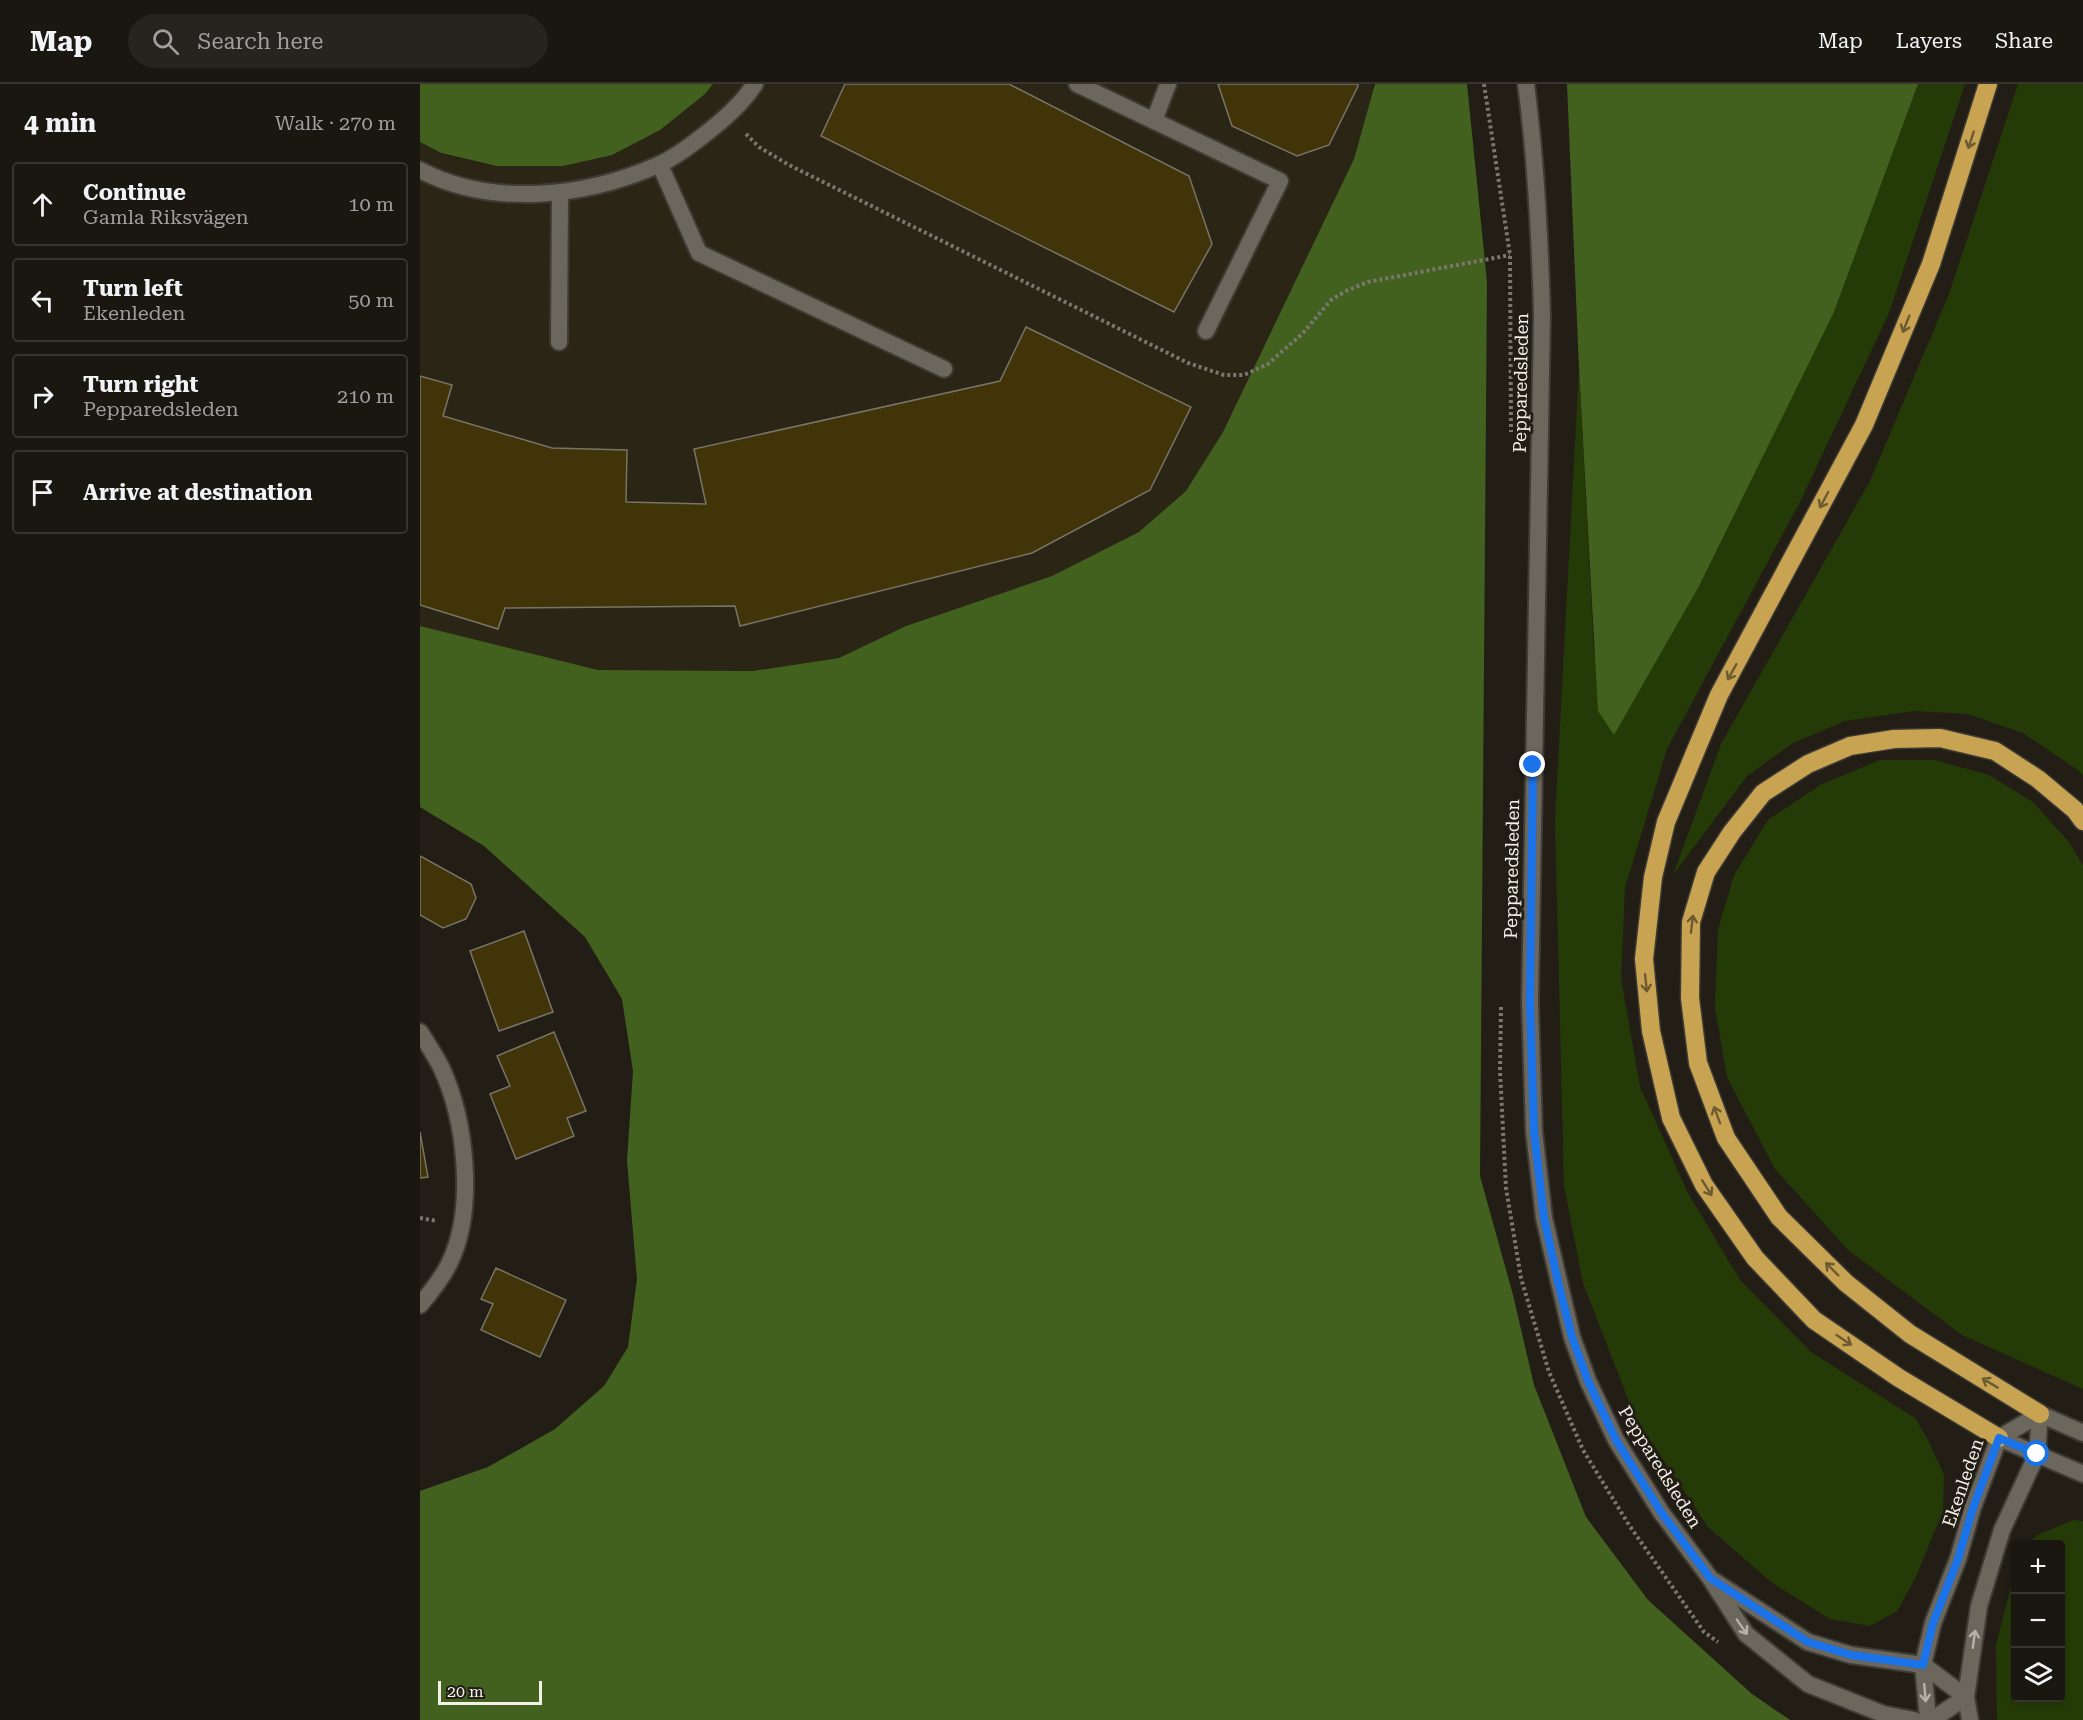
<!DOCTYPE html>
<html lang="en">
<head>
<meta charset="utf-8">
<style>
	body { margin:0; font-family:"Roboto Serif",serif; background:#27231e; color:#f1f3f6 }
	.controls { position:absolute; right:18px; bottom:18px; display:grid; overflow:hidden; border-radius:6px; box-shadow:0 3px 9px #0003 }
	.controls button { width:54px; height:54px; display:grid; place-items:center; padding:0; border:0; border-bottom:2px solid #383530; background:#1a1610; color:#f1f3f6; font:30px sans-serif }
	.scale { position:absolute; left:18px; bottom:15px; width:104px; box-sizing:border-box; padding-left:6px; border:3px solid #f2f0e9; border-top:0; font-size:16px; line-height:21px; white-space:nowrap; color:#f2f0e9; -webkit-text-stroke:4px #221e15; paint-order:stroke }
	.stop { position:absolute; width:18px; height:18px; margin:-14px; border:4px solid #1a73e8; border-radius:50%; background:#fff }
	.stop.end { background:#1a73e8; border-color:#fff; box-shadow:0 2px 6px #0008 }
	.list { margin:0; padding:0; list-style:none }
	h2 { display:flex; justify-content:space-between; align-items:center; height:78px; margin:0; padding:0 24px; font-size:26px }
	h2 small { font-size:20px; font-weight:400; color:#9f9f9f }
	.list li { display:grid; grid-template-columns:39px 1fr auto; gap:18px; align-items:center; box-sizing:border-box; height:84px; margin:0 12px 12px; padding:0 12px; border:2px solid #383530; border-radius:6px }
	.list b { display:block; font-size:22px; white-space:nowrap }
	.list p { margin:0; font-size:20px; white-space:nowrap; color:#9f9f9f }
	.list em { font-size:20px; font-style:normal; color:#9f9f9f }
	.icon { flex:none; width:33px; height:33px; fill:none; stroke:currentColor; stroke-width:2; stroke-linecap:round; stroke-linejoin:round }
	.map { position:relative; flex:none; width:1663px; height:1636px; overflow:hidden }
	header { display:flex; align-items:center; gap:36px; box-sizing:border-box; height:84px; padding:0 30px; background:#1a1610; border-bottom:2px solid #383530 }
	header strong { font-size:28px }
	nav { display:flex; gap:33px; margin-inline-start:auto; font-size:21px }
	.search { width:420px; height:54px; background:#27231e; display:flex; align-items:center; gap:15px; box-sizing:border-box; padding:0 21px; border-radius:33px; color:#9f9f9f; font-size:22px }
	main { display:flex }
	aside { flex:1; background:#1a1610 }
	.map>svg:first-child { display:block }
</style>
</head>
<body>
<header>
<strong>Map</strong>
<div class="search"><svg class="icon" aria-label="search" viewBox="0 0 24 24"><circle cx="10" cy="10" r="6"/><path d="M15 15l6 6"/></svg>Search here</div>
<nav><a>Map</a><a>Layers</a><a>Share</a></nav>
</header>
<main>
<aside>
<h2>4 min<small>Walk · 270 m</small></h2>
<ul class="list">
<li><svg class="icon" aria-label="ahead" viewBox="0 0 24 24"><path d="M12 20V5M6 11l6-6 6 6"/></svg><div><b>Continue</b><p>Gamla Riksvägen</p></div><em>10 m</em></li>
<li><svg class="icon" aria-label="left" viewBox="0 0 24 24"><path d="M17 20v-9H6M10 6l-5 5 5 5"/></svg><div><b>Turn left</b><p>Ekenleden</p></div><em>50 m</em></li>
<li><svg class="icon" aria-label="right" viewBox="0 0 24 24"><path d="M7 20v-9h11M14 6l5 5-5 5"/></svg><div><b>Turn right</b><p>Pepparedsleden</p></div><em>210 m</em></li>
<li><svg class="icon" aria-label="arrive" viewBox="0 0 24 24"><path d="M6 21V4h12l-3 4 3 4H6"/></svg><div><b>Arrive at destination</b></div></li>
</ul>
</aside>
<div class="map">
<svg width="1663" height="1636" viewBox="0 0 1663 1636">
	<rect width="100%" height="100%" fill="#221e15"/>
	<!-- built -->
	<polygon fill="#2b2516" points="293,0 952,0 954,6 934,75 803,348 766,407 719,448 632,492 486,542 419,574 333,587 178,586 0,542 0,58 21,70 76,82 143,82 285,10"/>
	<!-- green -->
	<g fill="#253b07">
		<polygon points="1498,0 1545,0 1469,229 1380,418 1247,665 1205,804 1201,894 1220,1003 1268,1109 1320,1196 1391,1268 1495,1334 1508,1356 1524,1391 1523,1427 1495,1495 1477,1527 1450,1542 1410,1535 1351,1498 1288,1443 1215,1333 1163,1199 1144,1102 1135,736 1159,284 1174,571 1414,228"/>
		<polygon points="1598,0 1663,0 1663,692 1658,686 1603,649 1548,630 1495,627 1425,637 1373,659 1327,692 1253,791 1301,660 1450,397 1529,210"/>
		<polygon points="1460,676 1515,676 1569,691 1613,718 1649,758 1663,781 1663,1305 1542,1251 1428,1166 1355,1085 1307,993 1295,924 1298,846 1314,791 1348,736 1402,700"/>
		<polygon points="1653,1436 1663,1437 1663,1636 1577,1636 1576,1562 1595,1486 1596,1614 1640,1614 1640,1460 1607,1460 1618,1451"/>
	</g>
	<!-- forest -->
	<g fill="#43611e">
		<polygon points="0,0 293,0 285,10 240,46 192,71 143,82 77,82 21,69 0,58"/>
		<polygon points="955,0 1047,0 1067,198 1060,1092 1093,1211 1114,1301 1166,1433 1228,1516 1332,1610 1370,1636 0,1636 0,1407 68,1383 135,1345 184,1302 208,1263 217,1195 207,1077 213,987 202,915 165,853 64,762 0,723 0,542 178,586 333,587 419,574 486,542 632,492 719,448 766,407 803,348 934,75"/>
		<polygon points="1147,0 1498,0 1414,228 1279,502 1194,651 1178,627 1159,284"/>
	</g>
	<!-- building -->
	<g fill="#413409" stroke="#787468" stroke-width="1.5">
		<polygon points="425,0 589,0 769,92 792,160 754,228 401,52"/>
		<polygon points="798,0 938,0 938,2 909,61 877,72 812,42"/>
		<polygon points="606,243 771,323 730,406 612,469 320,542 315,522 85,524 78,545 0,521 0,292 32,301 23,332 132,364 207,366 206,418 286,420 274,365 580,297"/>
		<polygon points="0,772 51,800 56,814 46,835 23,844 0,831"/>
		<polygon points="104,847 133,928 79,947 50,867"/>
		<polygon points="134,948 166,1027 147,1034 154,1052 96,1075 70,1010 90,1002 77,972"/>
		<polygon points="0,1048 8,1093 0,1094"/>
		<polygon points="76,1184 146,1216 120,1273 61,1246 73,1220 61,1215"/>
	</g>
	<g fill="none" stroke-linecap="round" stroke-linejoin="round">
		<!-- service casing -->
		<g stroke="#3e3b35" stroke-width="20">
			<g id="service">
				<polyline points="657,0 860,97 786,247"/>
				<polyline points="734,37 748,0"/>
				<polyline points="240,81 279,169 524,285"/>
				<path d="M0 86C73 124 165 113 238 81 254 74 270 62 284 51 303 36 321 21 335 0"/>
				<polyline points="139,258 140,109"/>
			</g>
		</g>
		<!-- minor casing -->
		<g stroke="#3e3b35" stroke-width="20">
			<path id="minor" d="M0 948C7 959 15 971 21 983 46 1036 56 1126 29 1180 22 1194 11 1208 0 1221"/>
		</g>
		<!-- tertiary casing -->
		<g stroke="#3e3b35" stroke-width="20">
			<g id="tertiary">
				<path d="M1106 0C1116 77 1120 153 1122 231L1110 918 1114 1047 1124 1134 1152 1253 1168 1297 1196 1356 1241 1428 1290 1494 1326 1550 1388 1600 1463 1630 1494 1636"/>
				<polyline points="1620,1330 1663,1349"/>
				<polyline points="1579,1354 1663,1390"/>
				<polyline points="1294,1497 1388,1558 1431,1571 1503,1581 1546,1613"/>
				<polyline points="1508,1636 1503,1581 1513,1539 1538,1475 1553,1423 1579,1354 1620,1330"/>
				<polyline points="1512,1636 1546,1613"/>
				<polyline points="1550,1636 1546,1613 1559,1522 1582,1446 1617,1370 1620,1330"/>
			</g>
		</g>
		<!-- motorway casing -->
		<g stroke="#3e3b35" stroke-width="21">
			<g id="motorway">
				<polyline points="1568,0 1511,180 1444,341 1299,611 1246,738 1233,793 1224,875 1231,947 1251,1034 1284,1101 1335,1174 1394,1236 1479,1294 1579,1354"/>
				<polyline points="1620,1330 1490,1250 1426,1199 1359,1133 1306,1054 1278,979 1270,914 1271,838 1286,788 1312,748 1343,709 1388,680 1430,662 1474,655 1520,654 1575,667 1618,695 1655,726 1663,737"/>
			</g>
		</g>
		<!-- path -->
		<g stroke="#7a776f" stroke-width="4" stroke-dasharray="3 3" stroke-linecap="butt">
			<polyline points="1064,0 1090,171 1091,348"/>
			<polyline points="326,50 339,63 369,81 768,279 804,291 824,291 848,280 883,249 911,216 926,207 948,198 1090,171"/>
			<polyline points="1081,923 1080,987 1086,1104 1101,1194 1129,1288 1163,1366 1209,1441 1284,1548 1298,1558"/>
			<polyline points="0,1134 17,1137"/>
		</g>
		<!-- service -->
		<use href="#service" stroke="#6b675c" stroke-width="16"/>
		<!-- minor -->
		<use href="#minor" stroke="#6b675c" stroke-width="16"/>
		<!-- tertiary -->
		<use href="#tertiary" stroke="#6b675c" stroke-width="16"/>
		<!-- motorway -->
		<use href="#motorway" stroke="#c8a452" stroke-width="18"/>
	</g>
	<!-- one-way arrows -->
	<defs><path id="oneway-shaft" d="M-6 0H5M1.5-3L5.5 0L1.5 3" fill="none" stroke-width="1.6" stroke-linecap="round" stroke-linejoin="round" transform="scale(1.5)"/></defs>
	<g stroke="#6d5a30">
		<use href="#oneway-shaft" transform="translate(1551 56) rotate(108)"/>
		<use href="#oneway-shaft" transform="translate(1486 240) rotate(112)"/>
		<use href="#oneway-shaft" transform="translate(1404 416) rotate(118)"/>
		<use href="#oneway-shaft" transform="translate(1312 588) rotate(119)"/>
		<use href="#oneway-shaft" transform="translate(1272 840) rotate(-83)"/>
		<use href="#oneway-shaft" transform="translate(1226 899) rotate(84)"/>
		<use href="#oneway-shaft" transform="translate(1297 1031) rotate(-110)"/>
		<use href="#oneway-shaft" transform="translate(1287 1104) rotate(58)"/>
		<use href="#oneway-shaft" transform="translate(1412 1185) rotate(-135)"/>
		<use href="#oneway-shaft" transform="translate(1424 1256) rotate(34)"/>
		<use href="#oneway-shaft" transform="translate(1570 1299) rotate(-149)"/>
	</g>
	<g stroke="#b5b2aa">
		<use href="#oneway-shaft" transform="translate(1322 1543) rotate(55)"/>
		<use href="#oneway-shaft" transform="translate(1554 1555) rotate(-82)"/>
		<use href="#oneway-shaft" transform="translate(1505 1609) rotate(85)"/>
	</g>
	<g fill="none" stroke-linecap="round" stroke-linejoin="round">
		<!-- route -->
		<polyline stroke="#1a73e8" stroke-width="8" points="1113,681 1110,918 1114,1047 1124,1134 1138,1198 1152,1253 1168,1297 1196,1356 1241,1428 1290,1494 1388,1558 1431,1571 1503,1581 1513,1539 1538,1475 1553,1424 1579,1354 1617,1370"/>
	</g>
	<g text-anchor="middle" stroke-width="6" stroke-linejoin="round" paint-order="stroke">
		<!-- street labels -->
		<g font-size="18" fill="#f2f0e9" stroke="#221e15">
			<text transform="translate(1101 299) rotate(-89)" y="6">Pepparedsleden</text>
			<text transform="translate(1092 785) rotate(-89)" y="6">Pepparedsleden</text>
			<text transform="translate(1240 1383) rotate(58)" y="6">Pepparedsleden</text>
			<text transform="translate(1543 1399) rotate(-71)" y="6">Ekenleden</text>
		</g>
	</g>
</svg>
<div class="controls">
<button>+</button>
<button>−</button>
<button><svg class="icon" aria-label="layers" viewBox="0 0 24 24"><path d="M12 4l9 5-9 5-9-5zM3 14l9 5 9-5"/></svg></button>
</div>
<div class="scale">20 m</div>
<div class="stop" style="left:1617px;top:1370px"></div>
<div class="stop end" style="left:1113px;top:681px"></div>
</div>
</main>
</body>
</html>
